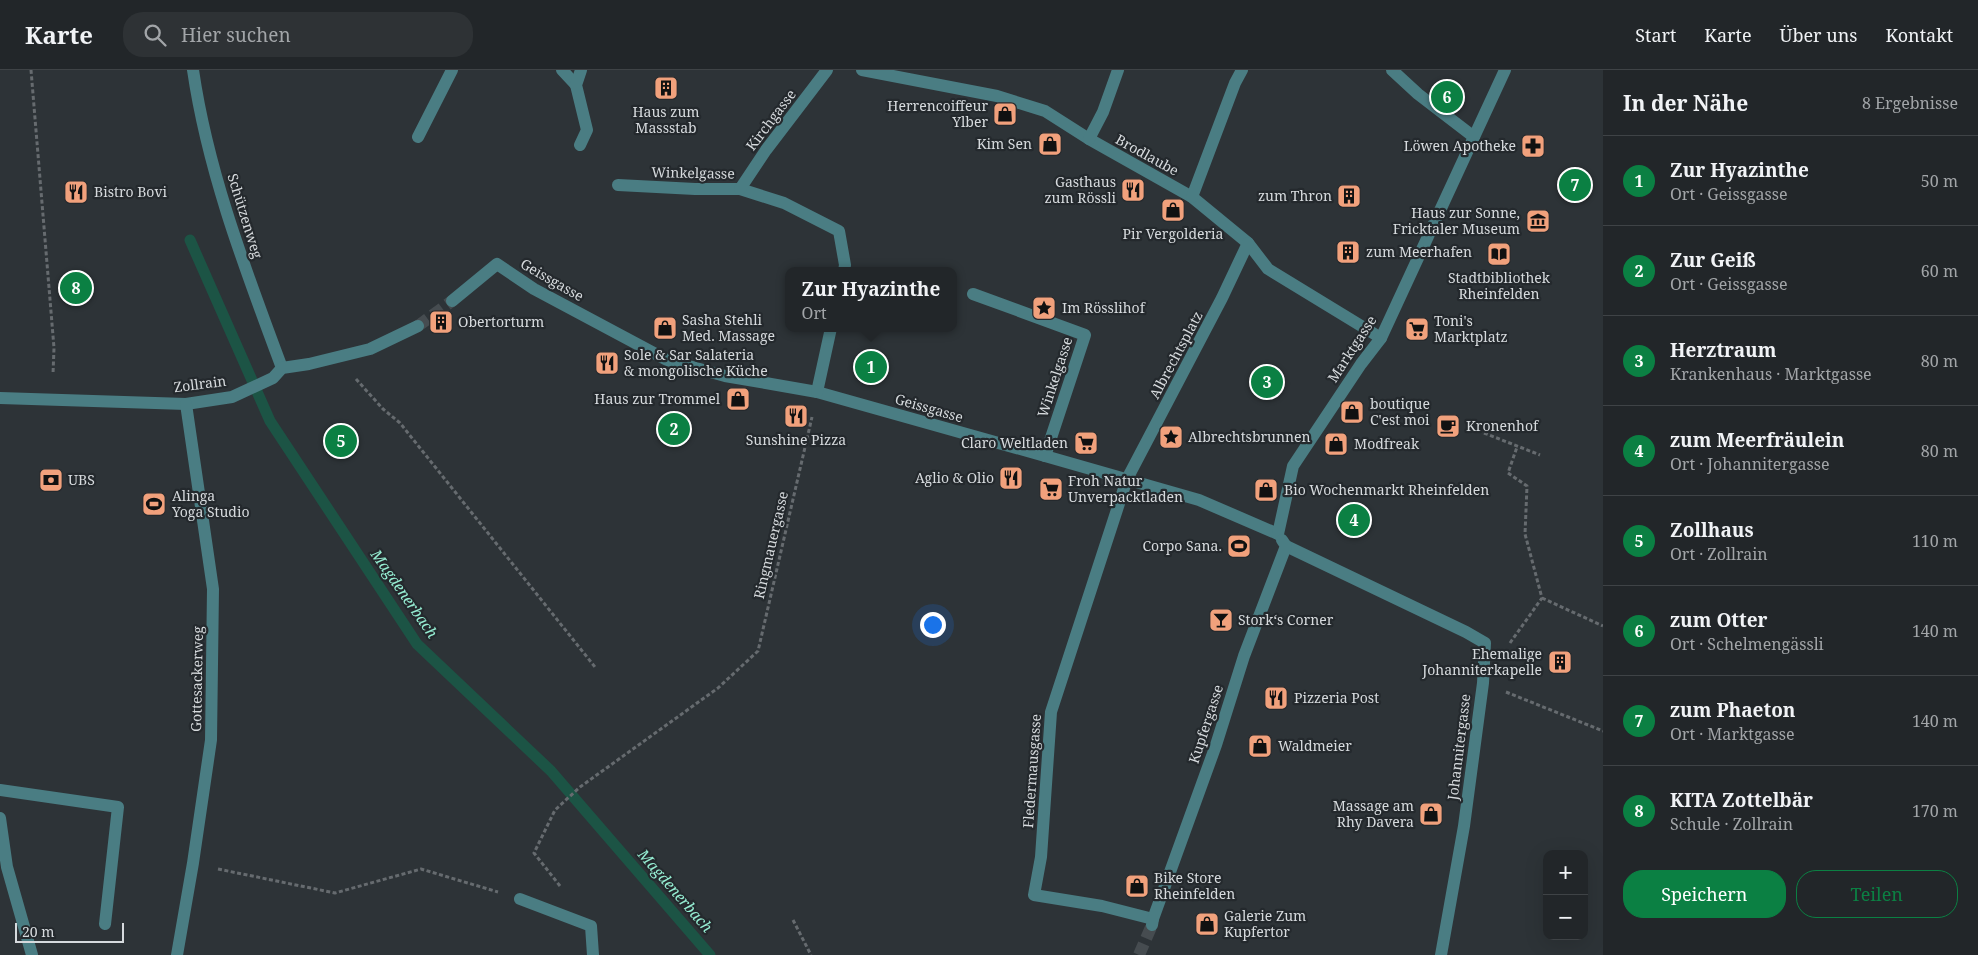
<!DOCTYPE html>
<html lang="de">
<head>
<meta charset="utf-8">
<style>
	body { margin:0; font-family:"Noto Serif",serif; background:#2e3235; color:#f1f3f6 }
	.controls { position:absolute; right:15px; bottom:15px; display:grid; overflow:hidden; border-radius:10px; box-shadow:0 5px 20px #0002 }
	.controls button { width:45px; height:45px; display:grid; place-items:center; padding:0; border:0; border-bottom:1px solid #3f4346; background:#222629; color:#f1f3f6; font:25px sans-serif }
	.scale { position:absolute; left:15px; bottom:12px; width:109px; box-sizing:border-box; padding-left:5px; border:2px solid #d6dadd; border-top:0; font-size:14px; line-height:18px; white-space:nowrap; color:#d6dadd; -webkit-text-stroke:4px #24292d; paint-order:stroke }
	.you { position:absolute; left:932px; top:554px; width:18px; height:18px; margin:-12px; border:4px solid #fff; border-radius:50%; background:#1a73e8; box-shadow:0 0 0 8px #1a73e833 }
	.badge { display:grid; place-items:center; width:32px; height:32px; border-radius:50%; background:#0b8043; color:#fff; font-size:16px; font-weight:700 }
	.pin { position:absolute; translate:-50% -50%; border:2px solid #fff; box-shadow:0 1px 5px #0006 }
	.popup { position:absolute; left:785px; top:197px; width:172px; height:65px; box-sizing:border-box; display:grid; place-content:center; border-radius:10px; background:#222629; filter:drop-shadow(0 1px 4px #0005); font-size:16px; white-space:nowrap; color:#a2a5a8 }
	.popup b { font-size:19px; color:#f1f3f6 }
	.popup::after { content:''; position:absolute; left:50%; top:100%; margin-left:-10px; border:10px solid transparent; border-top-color:#222629 }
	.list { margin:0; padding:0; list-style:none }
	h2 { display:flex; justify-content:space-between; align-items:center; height:65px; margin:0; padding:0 20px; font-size:21px }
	h2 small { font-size:16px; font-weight:400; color:#a2a5a8 }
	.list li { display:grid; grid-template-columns:32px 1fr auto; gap:15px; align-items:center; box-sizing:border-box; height:90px; padding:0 20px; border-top:1px solid #3f4346 }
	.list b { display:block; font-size:19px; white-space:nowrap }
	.list p { margin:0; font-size:16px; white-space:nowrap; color:#a2a5a8 }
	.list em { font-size:16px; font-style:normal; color:#a2a5a8 }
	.actions { display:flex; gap:10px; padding:15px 20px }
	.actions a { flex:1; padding:11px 0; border:1px solid #0b8043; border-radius:20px; text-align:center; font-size:18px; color:#0b8043 }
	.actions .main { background:#0b8043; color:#fff }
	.icon { flex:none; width:28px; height:28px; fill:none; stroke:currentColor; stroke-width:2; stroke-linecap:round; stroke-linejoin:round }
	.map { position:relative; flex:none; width:1603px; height:885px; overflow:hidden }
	header { display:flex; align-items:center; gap:30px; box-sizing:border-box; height:70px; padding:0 25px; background:#222629; border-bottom:1px solid #3f4346 }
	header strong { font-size:24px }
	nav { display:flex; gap:28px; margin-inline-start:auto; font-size:18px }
	.search { width:350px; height:45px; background:#2e3235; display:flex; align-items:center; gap:12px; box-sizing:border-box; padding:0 18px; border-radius:20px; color:#a2a5a8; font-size:19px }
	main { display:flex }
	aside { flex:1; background:#222629 }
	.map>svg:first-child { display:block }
</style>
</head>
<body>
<header>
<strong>Karte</strong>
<div class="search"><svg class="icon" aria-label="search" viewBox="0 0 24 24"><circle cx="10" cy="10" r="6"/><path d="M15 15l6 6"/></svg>Hier suchen</div>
<nav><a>Start</a><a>Karte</a><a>Über uns</a><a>Kontakt</a></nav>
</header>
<main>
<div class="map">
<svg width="1603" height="885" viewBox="0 0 1603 885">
	<rect width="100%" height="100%" fill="#2d3337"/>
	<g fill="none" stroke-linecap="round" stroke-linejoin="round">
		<!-- stream -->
		<polyline stroke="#1c5445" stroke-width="11" points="190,170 270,351 417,574 551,701 710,885"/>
		<!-- minor-tunnel -->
		<g stroke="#464c50" stroke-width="12" stroke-dasharray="12 6" stroke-linecap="butt">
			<polyline points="418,256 452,231"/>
			<polyline points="1139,885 1152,855"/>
		</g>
		<!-- path -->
		<g stroke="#666b6f" stroke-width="3" stroke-dasharray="4 2.5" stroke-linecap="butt">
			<polyline points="31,0 54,278 53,304"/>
			<polyline points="356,309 383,339 400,353 595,597"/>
			<polyline points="1484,363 1540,385"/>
			<polyline points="1542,528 1603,556"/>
			<polyline points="1510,573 1542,528 1525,464 1527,416 1508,403 1517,377"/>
			<polyline points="1506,622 1603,661"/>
			<polyline points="218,799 335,823 421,799 498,822"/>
			<polyline points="560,816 534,783 555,740 580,717 718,618 758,581 812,347"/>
			<polyline points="793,850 811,885"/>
		</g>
		<!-- minor -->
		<g stroke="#4a7d83" stroke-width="12">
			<path d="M193 0C208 103 246 201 282 298"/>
			<polyline points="562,0 576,15"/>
			<polyline points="862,0 997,26 1045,41 1089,69 1192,127 1248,173 1268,199 1381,268"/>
			<polyline points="1392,0 1418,24 1474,67"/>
			<polyline points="418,67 452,0"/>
			<polyline points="1089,69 1103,42 1118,0"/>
			<polyline points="580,75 587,60 576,15 581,0"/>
			<polyline points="618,115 695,119 740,119 784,133 839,161 845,195 844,201"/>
			<polyline points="740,119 766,80 827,0"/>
			<polyline points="1192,127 1235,13 1242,0"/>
			<polyline points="973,224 1085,265 1045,386"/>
			<polyline points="452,231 497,194 534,219 667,290 725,306 817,322 1045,386 1199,430 1278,464"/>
			<polyline points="817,322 831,258"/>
			<polyline points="0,328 186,334 232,327 273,308 282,298 309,294 370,279 418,256"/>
			<polyline points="1278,464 1293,396 1361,294 1381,268 1505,0"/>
			<polyline points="1286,476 1466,562 1485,573 1483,613 1464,756 1441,885"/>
			<polyline points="0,720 118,737 105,854"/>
			<polyline points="0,748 7,797 32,885"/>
			<polyline points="520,829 591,856 593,885"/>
			<polyline points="1153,849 1102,836 1034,825 1041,787 1051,642 1127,409 1222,228 1248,173"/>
			<polyline points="1152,855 1153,849 1216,675 1244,586 1286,476 1282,470"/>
			<polyline points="177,885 193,793 211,670 213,519 186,334"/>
		</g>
	</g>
	<!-- icons -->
	<defs>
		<g id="building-square" transform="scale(1.25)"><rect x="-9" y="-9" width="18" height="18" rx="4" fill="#f1a17c" stroke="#24292d"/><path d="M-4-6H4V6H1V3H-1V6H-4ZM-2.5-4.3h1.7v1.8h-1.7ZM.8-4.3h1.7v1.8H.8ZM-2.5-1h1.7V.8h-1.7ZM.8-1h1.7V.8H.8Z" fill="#111"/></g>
		<g id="shop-square" transform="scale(1.25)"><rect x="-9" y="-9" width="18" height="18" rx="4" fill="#f1a17c" stroke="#24292d"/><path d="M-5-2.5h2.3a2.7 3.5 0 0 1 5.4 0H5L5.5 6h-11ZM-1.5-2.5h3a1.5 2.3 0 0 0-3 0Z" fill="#111"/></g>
		<g id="pharmacy-square" transform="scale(1.25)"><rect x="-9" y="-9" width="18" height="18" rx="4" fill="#f1a17c" stroke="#24292d"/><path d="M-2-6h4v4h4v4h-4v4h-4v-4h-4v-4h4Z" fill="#111"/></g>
		<g id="restaurant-square" transform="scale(1.25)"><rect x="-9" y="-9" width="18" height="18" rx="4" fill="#f1a17c" stroke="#24292d"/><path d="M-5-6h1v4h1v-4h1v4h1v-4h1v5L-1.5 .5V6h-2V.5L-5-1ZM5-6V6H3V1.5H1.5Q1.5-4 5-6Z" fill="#111"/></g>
		<g id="museum-square" transform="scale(1.25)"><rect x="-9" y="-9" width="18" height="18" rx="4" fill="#f1a17c" stroke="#24292d"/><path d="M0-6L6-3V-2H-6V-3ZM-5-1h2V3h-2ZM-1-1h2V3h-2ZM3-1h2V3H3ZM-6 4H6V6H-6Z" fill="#111"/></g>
		<g id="library-square" transform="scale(1.25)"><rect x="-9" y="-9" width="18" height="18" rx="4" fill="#f1a17c" stroke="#24292d"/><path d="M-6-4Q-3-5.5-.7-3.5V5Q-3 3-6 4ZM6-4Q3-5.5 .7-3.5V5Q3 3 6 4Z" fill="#111"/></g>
		<g id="sight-square" transform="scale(1.25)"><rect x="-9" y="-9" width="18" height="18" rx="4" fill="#f1a17c" stroke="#24292d"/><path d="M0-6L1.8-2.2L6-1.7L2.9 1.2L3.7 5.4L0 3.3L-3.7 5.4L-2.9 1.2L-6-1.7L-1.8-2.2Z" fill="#111"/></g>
		<g id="supermarket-square" transform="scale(1.25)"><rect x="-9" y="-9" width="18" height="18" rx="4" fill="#f1a17c" stroke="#24292d"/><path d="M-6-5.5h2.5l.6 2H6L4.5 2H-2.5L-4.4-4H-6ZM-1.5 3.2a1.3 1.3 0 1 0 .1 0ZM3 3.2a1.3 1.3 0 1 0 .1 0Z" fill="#111"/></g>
		<g id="cafe-square" transform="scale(1.25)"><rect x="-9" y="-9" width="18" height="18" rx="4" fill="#f1a17c" stroke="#24292d"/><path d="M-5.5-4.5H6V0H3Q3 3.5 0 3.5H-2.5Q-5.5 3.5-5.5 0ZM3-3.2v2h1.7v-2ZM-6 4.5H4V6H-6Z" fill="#111"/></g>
		<g id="bank-square" transform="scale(1.25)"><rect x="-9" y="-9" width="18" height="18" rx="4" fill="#f1a17c" stroke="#24292d"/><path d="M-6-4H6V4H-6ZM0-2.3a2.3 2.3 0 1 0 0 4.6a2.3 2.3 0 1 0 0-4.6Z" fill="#111"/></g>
		<g id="stadium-square" transform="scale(1.25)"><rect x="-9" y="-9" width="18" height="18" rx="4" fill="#f1a17c" stroke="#24292d"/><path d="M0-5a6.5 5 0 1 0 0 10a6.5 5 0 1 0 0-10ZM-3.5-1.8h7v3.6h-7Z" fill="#111"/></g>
		<g id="bar-square" transform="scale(1.25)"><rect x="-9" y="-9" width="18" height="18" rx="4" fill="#f1a17c" stroke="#24292d"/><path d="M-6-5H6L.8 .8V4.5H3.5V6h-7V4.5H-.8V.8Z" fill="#111"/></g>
	</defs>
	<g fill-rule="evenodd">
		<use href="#building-square" x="666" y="18"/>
		<use href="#shop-square" x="1005" y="44"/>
		<use href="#shop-square" x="1050" y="74"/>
		<use href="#pharmacy-square" x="1533" y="76"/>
		<use href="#restaurant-square" x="1133" y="120"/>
		<use href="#restaurant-square" x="76" y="122"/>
		<use href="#building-square" x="1349" y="126"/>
		<use href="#shop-square" x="1173" y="140"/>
		<use href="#museum-square" x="1538" y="151"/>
		<use href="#building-square" x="1348" y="182"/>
		<use href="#library-square" x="1499" y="184"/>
		<use href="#sight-square" x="1044" y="238"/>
		<use href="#building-square" x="441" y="252"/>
		<use href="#shop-square" x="665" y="258"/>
		<use href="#supermarket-square" x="1417" y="259"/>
		<use href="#restaurant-square" x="607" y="293"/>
		<use href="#shop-square" x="738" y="329"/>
		<use href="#shop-square" x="1352" y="342"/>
		<use href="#restaurant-square" x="796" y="346"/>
		<use href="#cafe-square" x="1448" y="356"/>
		<use href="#sight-square" x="1171" y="367"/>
		<use href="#supermarket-square" x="1086" y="373"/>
		<use href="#shop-square" x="1336" y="374"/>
		<use href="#restaurant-square" x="1011" y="408"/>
		<use href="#bank-square" x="51" y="410"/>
		<use href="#supermarket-square" x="1051" y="419"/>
		<use href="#shop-square" x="1266" y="420"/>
		<use href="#stadium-square" x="154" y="434"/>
		<use href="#stadium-square" x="1239" y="476"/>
		<use href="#bar-square" x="1221" y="550"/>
		<use href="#building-square" x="1560" y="592"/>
		<use href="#restaurant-square" x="1276" y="628"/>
		<use href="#shop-square" x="1260" y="676"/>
		<use href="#shop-square" x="1431" y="744"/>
		<use href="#shop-square" x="1137" y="816"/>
		<use href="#shop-square" x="1207" y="854"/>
	</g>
	<g text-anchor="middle" stroke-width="4.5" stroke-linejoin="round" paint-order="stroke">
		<!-- poi labels -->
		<g font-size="14" fill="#d6dadd" stroke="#24292d" text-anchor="start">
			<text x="988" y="41" text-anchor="end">Herrencoiffeur<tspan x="988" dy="16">Ylber</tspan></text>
			<text x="666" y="47" text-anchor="middle">Haus zum<tspan x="666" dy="16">Massstab</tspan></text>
			<text x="1032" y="79" text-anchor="end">Kim Sen</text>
			<text x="1516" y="81" text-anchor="end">Löwen Apotheke</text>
			<text x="1116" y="117" text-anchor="end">Gasthaus<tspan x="1116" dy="16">zum Rössli</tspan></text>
			<text x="94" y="127">Bistro Bovi</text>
			<text x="1332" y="131" text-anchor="end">zum Thron</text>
			<text x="1520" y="148" text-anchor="end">Haus zur Sonne,<tspan x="1520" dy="16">Fricktaler Museum</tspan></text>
			<text x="1173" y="169" text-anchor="middle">Pir Vergolderia</text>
			<text x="1366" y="187">zum Meerhafen</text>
			<text x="1499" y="213" text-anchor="middle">Stadtbibliothek<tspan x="1499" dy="16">Rheinfelden</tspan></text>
			<text x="1062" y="243">Im Rösslihof</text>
			<text x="682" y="255">Sasha Stehli<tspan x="682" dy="16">Med. Massage</tspan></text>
			<text x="1434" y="256">Toni's<tspan x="1434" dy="16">Marktplatz</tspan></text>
			<text x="458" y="257">Obertorturm</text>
			<text x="624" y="290">Sole &amp; Sar Salateria<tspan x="624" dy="16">&amp; mongolische Küche</tspan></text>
			<text x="720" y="334" text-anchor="end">Haus zur Trommel</text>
			<text x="1370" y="339">boutique<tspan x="1370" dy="16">C'est moi</tspan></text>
			<text x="1466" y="361">Kronenhof</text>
			<text x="1188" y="372">Albrechtsbrunnen</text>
			<text x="796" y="375" text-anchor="middle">Sunshine Pizza</text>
			<text x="1068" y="378" text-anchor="end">Claro Weltladen</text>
			<text x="1354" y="379">Modfreak</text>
			<text x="994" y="413" text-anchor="end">Aglio &amp; Olio</text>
			<text x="68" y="415">UBS</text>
			<text x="1068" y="416">Froh Natur<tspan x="1068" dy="16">Unverpacktladen</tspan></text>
			<text x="1284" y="425">Bio Wochenmarkt Rheinfelden</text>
			<text x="172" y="431">Alinga<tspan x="172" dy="16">Yoga Studio</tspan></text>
			<text x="1222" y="481" text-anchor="end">Corpo Sana.</text>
			<text x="1238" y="555">Stork‘s Corner</text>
			<text x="1542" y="589" text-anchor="end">Ehemalige<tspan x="1542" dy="16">Johanniterkapelle</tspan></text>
			<text x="1294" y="633">Pizzeria Post</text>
			<text x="1278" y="681">Waldmeier</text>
			<text x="1414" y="741" text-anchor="end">Massage am<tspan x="1414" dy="16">Rhy Davera</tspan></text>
			<text x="1154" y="813">Bike Store<tspan x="1154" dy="16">Rheinfelden</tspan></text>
			<text x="1224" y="851">Galerie Zum<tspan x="1224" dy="16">Kupfertor</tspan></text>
		</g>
		<!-- street labels -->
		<g font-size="14" fill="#d6dadd" stroke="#24292d">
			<text transform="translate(771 50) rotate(-53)" y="5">Kirchgasse</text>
			<text transform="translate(1147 85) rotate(29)" y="5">Brodlaube</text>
			<text transform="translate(693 103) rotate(1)" y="5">Winkelgasse</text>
			<text transform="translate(245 146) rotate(73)" y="5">Schützenweg</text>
			<text transform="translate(552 210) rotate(30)" y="5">Geissgasse</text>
			<text transform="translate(1352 279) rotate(-57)" y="5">Marktgasse</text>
			<text transform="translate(1176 285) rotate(-62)" y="5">Albrechtsplatz</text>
			<text transform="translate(1055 307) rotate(-72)" y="5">Winkelgasse</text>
			<text transform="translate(200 314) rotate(-7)" y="5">Zollrain</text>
			<text transform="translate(929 338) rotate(16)" y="5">Geissgasse</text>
			<text transform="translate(771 475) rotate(-77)" y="5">Ringmauergasse</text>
			<text transform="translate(197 609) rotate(-89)" y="5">Gottesackerweg</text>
			<text transform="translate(1206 654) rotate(-72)" y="5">Kupfergasse</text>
			<text transform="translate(1459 677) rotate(-83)" y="5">Johannitergasse</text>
			<text transform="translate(1032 701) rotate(-86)" y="5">Fledermausgasse</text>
		</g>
		<!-- water labels -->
		<g font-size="15" font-style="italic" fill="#96eed3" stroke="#24292d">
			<text transform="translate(404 524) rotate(55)" y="5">Magdenerbach</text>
			<text transform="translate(675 821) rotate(49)" y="5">Magdenerbach</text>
		</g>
	</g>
</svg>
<div class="controls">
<button>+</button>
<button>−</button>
</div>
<div class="scale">20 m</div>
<div class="you"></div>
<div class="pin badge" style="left:871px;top:297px">1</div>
<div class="popup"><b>Zur Hyazinthe</b>Ort</div>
<div class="pin badge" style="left:674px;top:359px">2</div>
<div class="pin badge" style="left:1267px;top:312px">3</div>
<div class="pin badge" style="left:1354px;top:450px">4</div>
<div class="pin badge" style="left:341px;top:371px">5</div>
<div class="pin badge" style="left:1447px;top:27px">6</div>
<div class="pin badge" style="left:1575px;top:115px">7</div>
<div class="pin badge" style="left:76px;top:218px">8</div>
</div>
<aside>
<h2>In der Nähe<small>8 Ergebnisse</small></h2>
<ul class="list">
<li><span class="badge">1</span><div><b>Zur Hyazinthe</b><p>Ort · Geissgasse</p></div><em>50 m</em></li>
<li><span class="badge">2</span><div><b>Zur Geiß</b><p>Ort · Geissgasse</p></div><em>60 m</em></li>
<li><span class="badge">3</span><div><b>Herztraum</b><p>Krankenhaus · Marktgasse</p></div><em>80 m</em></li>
<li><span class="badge">4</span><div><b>zum Meerfräulein</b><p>Ort · Johannitergasse</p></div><em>80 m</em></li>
<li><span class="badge">5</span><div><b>Zollhaus</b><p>Ort · Zollrain</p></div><em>110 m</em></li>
<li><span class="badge">6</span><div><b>zum Otter</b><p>Ort · Schelmengässli</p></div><em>140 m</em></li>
<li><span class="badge">7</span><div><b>zum Phaeton</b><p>Ort · Marktgasse</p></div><em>140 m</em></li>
<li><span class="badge">8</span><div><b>KITA Zottelbär</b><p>Schule · Zollrain</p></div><em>170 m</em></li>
</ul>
<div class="actions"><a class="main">Speichern</a><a>Teilen</a></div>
</aside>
</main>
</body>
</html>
